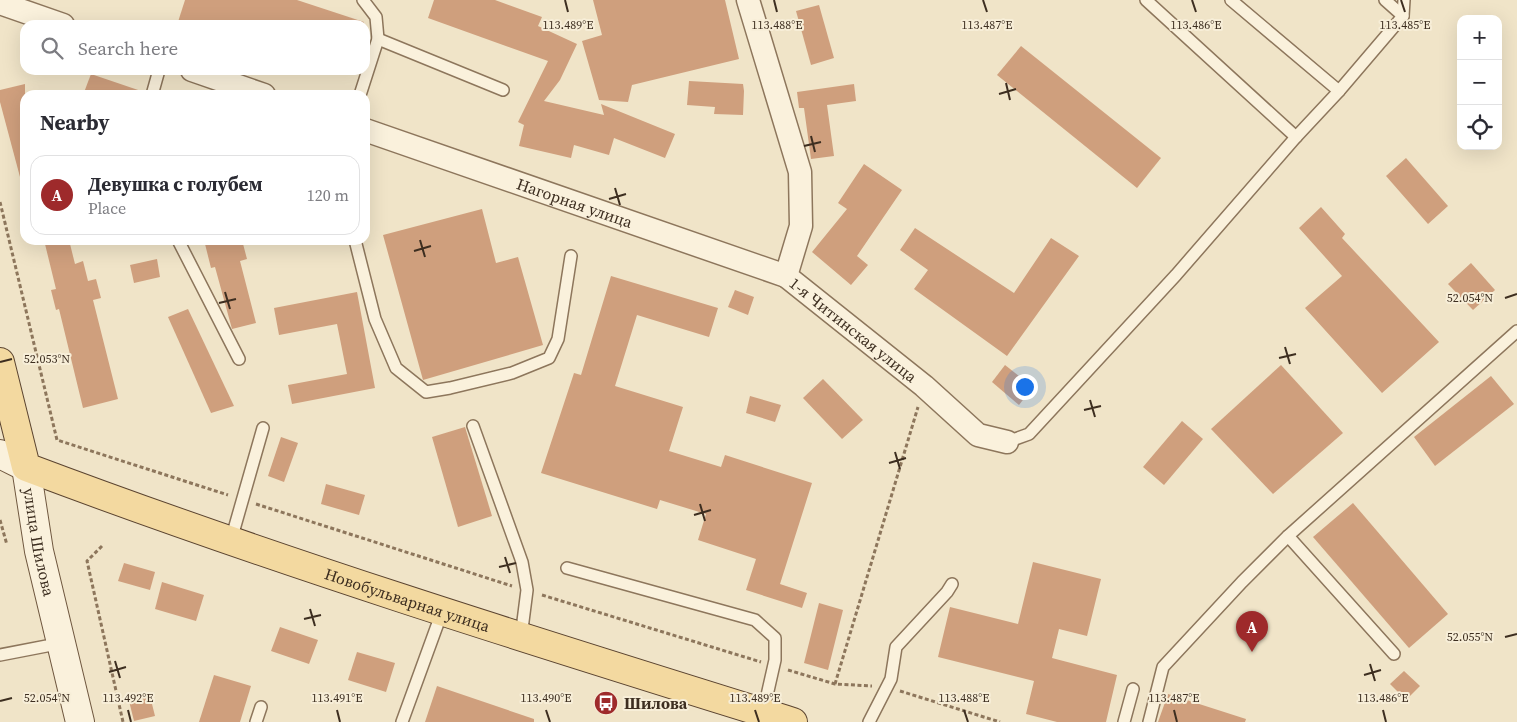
<!DOCTYPE html>
<html lang="en">
<head>
<meta charset="utf-8">
<style>
	body { margin:0; font-family:"Source Serif 4",serif; background:#f7f7f7; color:#2b2b33 }
	.controls { position:absolute; right:15px; top:15px; display:grid; overflow:hidden; border-radius:10px; box-shadow:0 5px 20px #0002 }
	.controls button { width:45px; height:45px; display:grid; place-items:center; padding:0; border:0; border-bottom:1px solid #e1e1e2; background:#fff; color:#2b2b33; font:25px sans-serif }
	.you { position:absolute; left:1024px; top:386px; width:18px; height:18px; margin:-12px; border:4px solid #fff; border-radius:50%; background:#1a73e8; box-shadow:0 0 0 8px #1a73e833 }
	.badge { display:grid; place-items:center; width:32px; height:32px; border-radius:50%; background:#9e2a2b; color:#fff; font-size:16px; font-weight:700 }
	.pin { position:absolute; translate:-50% -41px; filter:drop-shadow(0 1px 2px #0008) }
	.pin::after { content:''; position:absolute; top:26px; width:18px; height:15px; background:inherit; clip-path:polygon(0 0,100% 0,50% 100%) }
	.list { margin:0; padding:0; list-style:none }
	h2 { display:flex; justify-content:space-between; align-items:center; height:65px; margin:0; padding:0 20px; font-size:21px }
	h2 small { font-size:16px; font-weight:400; color:#7c7c81 }
	.list li { display:grid; grid-template-columns:32px 1fr auto; gap:15px; align-items:center; box-sizing:border-box; height:80px; margin:0 10px 10px; padding:0 10px; border:1px solid #e1e1e2; border-radius:15px }
	.list b { display:block; font-size:19px; white-space:nowrap }
	.list p { margin:0; font-size:16px; white-space:nowrap; color:#7c7c81 }
	.list em { font-size:16px; font-style:normal; color:#7c7c81 }
	.icon { flex:none; width:28px; height:28px; fill:none; stroke:currentColor; stroke-width:2; stroke-linecap:round; stroke-linejoin:round }
	.map { position:relative; flex:none; width:1517px; height:722px; overflow:hidden }
	.search { position:absolute; background:#fff; box-shadow:0 5px 20px #0002; left:20px; top:20px; width:350px; height:55px; display:flex; align-items:center; gap:12px; box-sizing:border-box; padding:0 18px; border-radius:15px; color:#7c7c81; font-size:19px }
	.panel { position:absolute; background:#fff; box-shadow:0 5px 20px #0002; left:20px; top:90px; width:350px; height:155px; border-radius:15px }
	.map>svg:first-child { display:block }
</style>
</head>
<body>
<div class="map">
<svg width="1517" height="722" viewBox="0 0 1517 722">
	<rect width="100%" height="100%" fill="#f0e4c8"/>
	<!-- building -->
	<g fill="#cf9f7d">
		<polygon points="185,0 297,0 364,22 363,25 177,25"/>
		<polygon points="434,0 495,0 542,17 538,26 577,44 560,80 544,101 604,115 601,104 675,134 665,158 614,138 609,155 574,145 571,158 519,146 524,125 518,122 548,61 428,18"/>
		<polygon points="593,0 725,0 739,59 632,85 628,102 599,100 582,41 602,35"/>
		<polygon points="819,5 834,58 811,65 796,11"/>
		<polygon points="1021,46 1161,158 1137,188 997,75"/>
		<polygon points="91,74 144,92 143,95 83,95"/>
		<polygon points="689,81 743,84 744,91 743,115 714,114 715,107 687,105"/>
		<polygon points="25,84 25,177 20,177 0,102 0,90"/>
		<polygon points="854,84 856,101 827,105 834,156 811,159 804,108 799,108 797,92"/>
		<polygon points="1406,158 1448,206 1428,224 1386,176"/>
		<polygon points="864,164 902,190 857,256 868,265 851,285 812,252 847,209 838,203"/>
		<polygon points="1321,207 1345,234 1342,238 1439,342 1382,393 1305,308 1342,276 1299,228"/>
		<polygon points="482,209 496,263 518,257 543,345 423,380 383,235"/>
		<polygon points="915,228 1014,293 1051,238 1079,256 1007,356 914,289 928,270 900,250"/>
		<polygon points="44,240 69,240 75,264 83,261 88,281 96,279 101,298 93,300 118,399 83,408 59,309 56,310 51,290 56,289"/>
		<polygon points="204,240 242,240 247,259 240,261 256,323 232,329 215,267 211,268"/>
		<polygon points="157,259 160,277 134,283 130,265"/>
		<polygon points="1471,263 1495,290 1473,310 1448,284"/>
		<polygon points="611,276 718,308 709,337 637,315 615,386 683,407 669,451 721,467 725,455 812,483 780,584 807,593 802,608 746,590 756,559 698,540 706,514 660,500 657,509 541,473 574,373 581,375"/>
		<polygon points="735,290 754,297 748,315 728,307"/>
		<polygon points="357,292 375,388 292,404 288,385 347,374 337,324 279,335 274,308"/>
		<polygon points="188,309 198,330 234,406 211,413 168,317"/>
		<polygon points="1005,365 1033,387 1019,405 992,382"/>
		<polygon points="1281,365 1343,433 1273,494 1211,429"/>
		<polygon points="1491,376 1514,404 1435,466 1414,437"/>
		<polygon points="823,379 863,420 842,439 803,398"/>
		<polygon points="750,396 781,405 775,422 746,413"/>
		<polygon points="1182,421 1203,439 1164,485 1143,467"/>
		<polygon points="465,427 492,516 458,527 432,437"/>
		<polygon points="281,437 298,443 284,482 268,476"/>
		<polygon points="326,484 365,495 359,515 321,504"/>
		<polygon points="1353,503 1448,614 1409,648 1313,537"/>
		<polygon points="1033,562 1101,579 1087,636 1059,629 1052,658 1117,675 1106,722 1057,722 1026,714 1034,681 938,657 950,607 1018,624"/>
		<polygon points="124,563 155,572 150,590 118,581"/>
		<polygon points="162,582 204,595 196,621 155,609"/>
		<polygon points="819,603 843,610 828,670 804,663"/>
		<polygon points="280,627 318,640 309,664 271,651"/>
		<polygon points="357,652 395,663 386,692 348,680"/>
		<polygon points="1404,671 1420,686 1406,700 1390,684"/>
		<polygon points="214,675 251,686 240,722 199,722"/>
		<polygon points="437,686 534,719 534,722 425,722"/>
		<polygon points="149,692 155,716 134,721 128,697"/>
		<polygon points="1168,694 1246,719 1245,722 1158,722"/>
	</g>
	<g fill="none" stroke-linecap="round" stroke-linejoin="round">
		<!-- service casing -->
		<g stroke="#8d765c" stroke-width="14">
			<g id="service">
				<polyline points="1146,0 1296,137"/>
				<polyline points="1231,0 1339,91"/>
				<polyline points="1385,0 1403,16"/>
				<polyline points="378,39 503,90"/>
				<polyline points="152,95 159,70"/>
				<polyline points="360,95 378,39 376,17 363,0"/>
				<polyline points="178,240 239,359"/>
				<polyline points="355,240 375,319 396,368 426,392 450,388 512,373 549,358 558,339 571,256"/>
				<polyline points="473,426 522,562 527,590 521,637"/>
				<polyline points="1007,442 1029,434 1176,275 1296,137 1339,91 1403,16 1404,0"/>
				<polyline points="1288,536 1394,654"/>
				<polyline points="231,540 263,428"/>
				<polyline points="567,568 755,620 775,638 775,660 763,713"/>
				<polyline points="0,655 62,643"/>
				<polyline points="256,722 261,707"/>
				<polyline points="402,722 442,612"/>
				<polyline points="869,722 891,679 896,647 947,592 952,584"/>
				<polyline points="1124,722 1133,689"/>
				<polyline points="1149,722 1163,667 1242,582 1288,536 1517,331"/>
			</g>
		</g>
		<!-- minor casing -->
		<g stroke="#8d765c" stroke-width="25">
			<g id="minor">
				<path id="s1" d="M748 0 800 172 801 226 786 276 924 386 978 435 1007 442"/>
				<polyline points="0,3 63,25"/>
				<polyline points="192,70 264,95"/>
				<path id="s2" d="M365 130 786 276"/>
			</g>
		</g>
		<!-- secondary casing -->
		<g stroke="#6f573f" stroke-width="30">
			<g id="secondary">
				<polyline points="0,454 26,467"/>
				<path id="s3" d="M26 467 39 551 80 722"/>
			</g>
		</g>
		<!-- primary casing -->
		<g stroke="#5b4430" stroke-width="30">
			<g id="primary">
				<path id="s4" d="M0 362 26 467C278 562 536 642 793 722"/>
			</g>
		</g>
		<!-- path -->
		<g stroke="#8d765c" stroke-width="3" stroke-dasharray="4 2.5" stroke-linecap="butt">
			<polyline points="0,202 57,440 228,495"/>
			<polyline points="256,504 512,586"/>
			<polyline points="0,520 7,545"/>
			<polyline points="102,546 87,561 123,722"/>
			<polyline points="542,595 761,662"/>
			<polyline points="788,670 835,684 872,686"/>
			<polyline points="835,684 918,407"/>
			<polyline points="900,691 1000,722"/>
		</g>
		<!-- service -->
		<use href="#service" stroke="#faf1dc" stroke-width="11"/>
		<!-- minor -->
		<use href="#minor" stroke="#faf1dc" stroke-width="22"/>
		<!-- secondary -->
		<use href="#secondary" stroke="#faf1dc" stroke-width="28"/>
		<!-- primary -->
		<use href="#primary" stroke="#f3d9a0" stroke-width="28"/>
	</g>
	<!-- ticks -->
	<path fill="none" stroke="#3d2e20" stroke-width="2" d="M565 0 568 12M774 0 777 12M983 0 987 12M1192 0 1196 12M1401 0 1405 12M1006 83 1010 100M999 94 1016 89M811 136 815 152M804 146 821 142M615 188 620 205M609 199 626 194M420 240 425 257M414 251 431 246M225 292 230 309M1505 298 1517 294M219 303 236 299M1285 347 1290 364M1279 358 1296 354M0 362 12 359M1090 400 1095 417M1084 410 1101 406M895 452 900 469M889 463 906 458M700 504 705 521M694 515 711 510M505 557 510 573M499 567 516 563M310 609 315 626M304 619 321 615M1505 637 1517 634M115 661 120 678M1370 664 1375 681M109 672 126 667M1364 675 1381 670M0 701 12 698M128 710 131 722M337 710 340 722M546 710 550 722M755 710 759 722M964 710 968 722M1174 710 1177 722M1383 710 1386 722"/>
	<!-- icons -->
	<defs>
		<g id="bus-disc" transform="scale(1.25)"><circle r="9.5" fill="#9e2a2b" stroke="#f7eed8"/><path d="M-5-6H5V4H4V6H2V4H-2V6H-4V4H-5ZM-3.5-4V0h7V-4ZM-3.5 1.2v1.5H-2V1.2ZM2 1.2v1.5H3.5V1.2Z" fill="#fff"/></g>
	</defs>
	<g fill-rule="evenodd">
		<use href="#bus-disc" x="606" y="703"/>
	</g>
	<g text-anchor="middle" stroke-width="4" stroke-linejoin="round" paint-order="stroke">
		<!-- street labels -->
		<g font-size="16" fill="#3d2e20" stroke="#f7eed8">
			<text dy="6" stroke="none"><textPath href="#s2" startOffset="222">Нагорная улица</textPath></text>
			<text dy="6" stroke="none"><textPath href="#s1" startOffset="372">1-я Читинская улица</textPath></text>
			<text dy="6" stroke="none"><textPath href="#s3" startOffset="76">улица Шилова</textPath></text>
			<text dy="6" stroke="none"><textPath href="#s4" startOffset="512">Новобульварная улица</textPath></text>
		</g>
		<!-- poi labels -->
		<g font-size="16" font-weight="bold" fill="#3d2e20" stroke="#f7eed8" text-anchor="start">
			<text x="624" y="709">Шилова</text>
		</g>
	</g>
	<g font-size="12" text-anchor="middle" fill="#3d2e20" stroke="#f7eed8" stroke-width="4" stroke-linejoin="round" paint-order="stroke">
		<text x="568" y="29">113.489°E</text>
		<text x="777" y="29">113.488°E</text>
		<text x="987" y="29">113.487°E</text>
		<text x="1196" y="29">113.486°E</text>
		<text x="1405" y="29">113.485°E</text>
		<text x="1470" y="302">52.054°N</text>
		<text x="47" y="363">52.053°N</text>
		<text x="1470" y="641">52.055°N</text>
		<text x="128" y="702">113.492°E</text>
		<text x="337" y="702">113.491°E</text>
		<text x="546" y="702">113.490°E</text>
		<text x="755" y="702">113.489°E</text>
		<text x="964" y="702">113.488°E</text>
		<text x="1174" y="702">113.487°E</text>
		<text x="1383" y="702">113.486°E</text>
		<text x="47" y="702">52.054°N</text>
	</g>
</svg>
<div class="controls">
<button>+</button>
<button>−</button>
<button><svg class="icon" aria-label="locate" viewBox="0 0 24 24"><circle cx="12" cy="12" r="6"/><path d="M12 2v4M12 18v4M2 12h4M18 12h4"/></svg></button>
</div>
<div class="you"></div>
<div class="pin badge" style="left:1252px;top:652px">A</div>
<div class="search"><svg class="icon" aria-label="search" viewBox="0 0 24 24"><circle cx="10" cy="10" r="6"/><path d="M15 15l6 6"/></svg>Search here</div>
<section class="panel">
<h2>Nearby<small></small></h2>
<ul class="list">
<li><span class="badge">A</span><div><b>Девушка с голубем</b><p>Place</p></div><em>120 m</em></li>
</ul>
</section>
</div>
</body>
</html>
